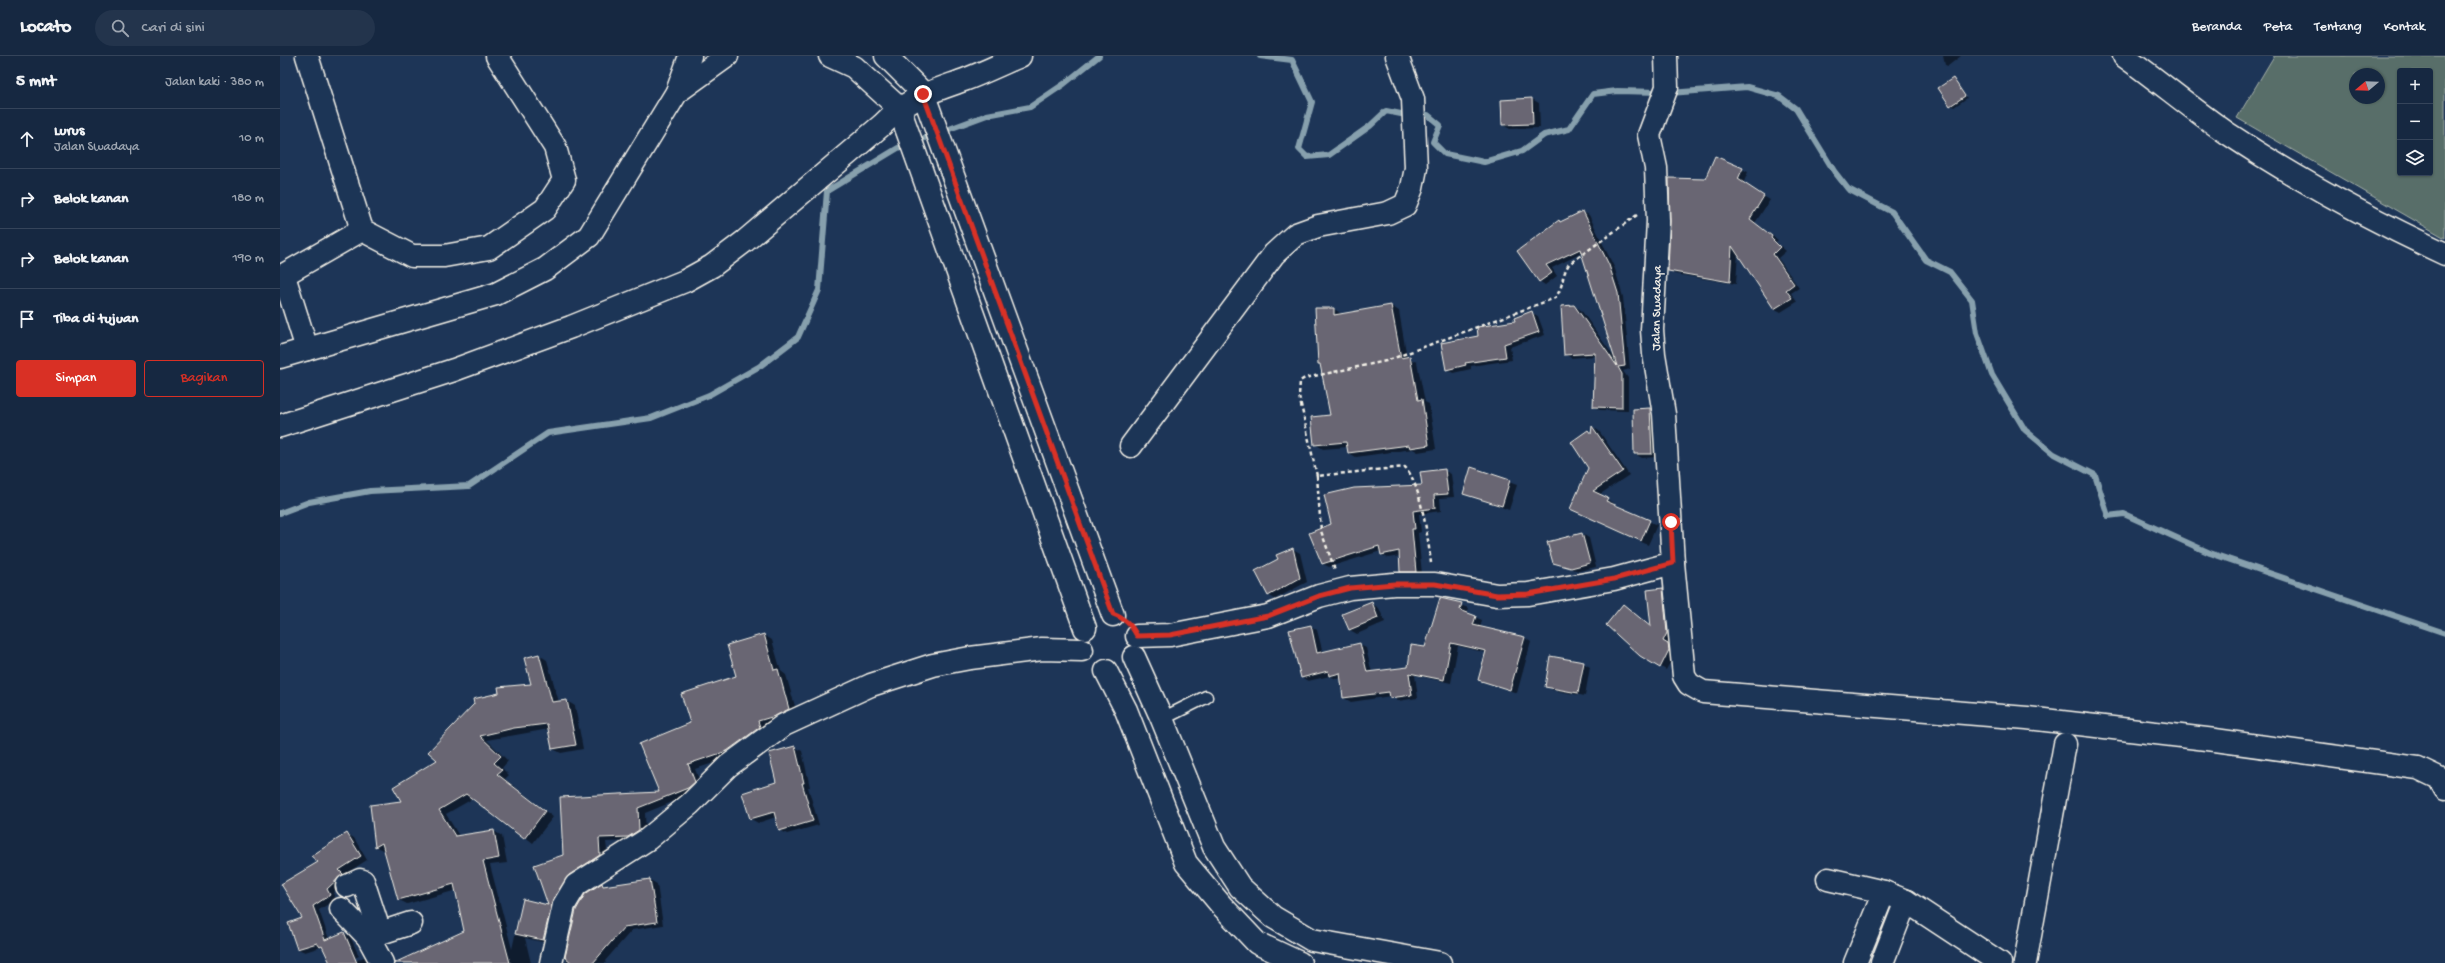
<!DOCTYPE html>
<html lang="id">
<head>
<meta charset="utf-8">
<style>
	body { margin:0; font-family:"Gochi Hand",sans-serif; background:#23344c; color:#f1f3f6 }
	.controls { position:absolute; right:12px; top:12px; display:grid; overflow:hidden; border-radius:4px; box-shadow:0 1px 3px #0004 }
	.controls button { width:36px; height:36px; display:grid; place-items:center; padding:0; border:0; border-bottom:1px solid #35445a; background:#162841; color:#f1f3f6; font:20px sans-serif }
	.compass { position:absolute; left:2069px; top:12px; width:36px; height:36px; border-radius:50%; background:#162841; box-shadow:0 1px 3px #0004; rotate:251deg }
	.stop { position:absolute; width:12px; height:12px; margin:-9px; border:3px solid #d93025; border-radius:50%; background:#fff }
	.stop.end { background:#d93025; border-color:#fff; box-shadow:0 1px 4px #0008 }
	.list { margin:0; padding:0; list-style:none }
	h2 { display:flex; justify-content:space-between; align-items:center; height:52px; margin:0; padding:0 16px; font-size:17px }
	h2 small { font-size:13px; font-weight:400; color:#9ea6b1 }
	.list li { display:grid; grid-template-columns:26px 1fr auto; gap:12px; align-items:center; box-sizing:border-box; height:60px; padding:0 16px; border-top:1px solid #35445a }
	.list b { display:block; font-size:15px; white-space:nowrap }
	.list p { margin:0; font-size:13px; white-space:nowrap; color:#9ea6b1 }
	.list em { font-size:13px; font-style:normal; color:#9ea6b1 }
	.actions { display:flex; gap:8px; padding:12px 16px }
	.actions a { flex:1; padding:9px 0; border:1px solid #d93025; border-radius:4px; text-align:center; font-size:14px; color:#d93025 }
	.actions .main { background:#d93025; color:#fff }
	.icon { flex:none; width:22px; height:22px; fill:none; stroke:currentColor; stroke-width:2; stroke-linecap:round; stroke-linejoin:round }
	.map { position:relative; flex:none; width:2165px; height:907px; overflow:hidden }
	header { display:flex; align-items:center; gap:24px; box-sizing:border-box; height:56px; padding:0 20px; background:#162841; border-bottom:1px solid #35445a }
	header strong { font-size:19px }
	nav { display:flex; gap:22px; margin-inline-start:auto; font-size:14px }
	.search { width:280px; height:36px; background:#23344c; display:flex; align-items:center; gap:10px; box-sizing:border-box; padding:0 14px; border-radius:22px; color:#9ea6b1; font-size:15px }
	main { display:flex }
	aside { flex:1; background:#162841 }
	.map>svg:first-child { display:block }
</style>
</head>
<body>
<header>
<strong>Locato</strong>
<div class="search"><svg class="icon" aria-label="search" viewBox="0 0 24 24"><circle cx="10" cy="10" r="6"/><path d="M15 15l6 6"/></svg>Cari di sini</div>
<nav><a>Beranda</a><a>Peta</a><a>Tentang</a><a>Kontak</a></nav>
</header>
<main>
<aside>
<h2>5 mnt<small>Jalan kaki · 380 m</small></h2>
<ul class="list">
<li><svg class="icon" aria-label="ahead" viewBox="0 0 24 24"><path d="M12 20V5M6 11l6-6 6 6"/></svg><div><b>Lurus</b><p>Jalan Swadaya</p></div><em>10 m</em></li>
<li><svg class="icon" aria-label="right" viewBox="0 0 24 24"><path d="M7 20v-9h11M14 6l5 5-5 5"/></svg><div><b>Belok kanan</b></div><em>180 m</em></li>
<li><svg class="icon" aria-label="right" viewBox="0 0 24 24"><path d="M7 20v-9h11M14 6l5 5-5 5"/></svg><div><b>Belok kanan</b></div><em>190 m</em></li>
<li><svg class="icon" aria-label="arrive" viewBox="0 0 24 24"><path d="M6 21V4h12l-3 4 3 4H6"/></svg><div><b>Tiba di tujuan</b></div></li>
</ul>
<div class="actions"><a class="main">Simpan</a><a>Bagikan</a></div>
</aside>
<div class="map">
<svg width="2165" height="907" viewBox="0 0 2165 907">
	<rect width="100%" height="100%" fill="#1d3557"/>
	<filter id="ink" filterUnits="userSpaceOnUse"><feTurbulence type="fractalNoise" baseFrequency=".025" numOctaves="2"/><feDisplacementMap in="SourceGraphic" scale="8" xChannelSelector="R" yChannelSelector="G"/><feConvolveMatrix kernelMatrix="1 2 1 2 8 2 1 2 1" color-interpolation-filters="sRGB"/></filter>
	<g filter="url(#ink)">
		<!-- green -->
		<path fill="#586e69" stroke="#a6b0a8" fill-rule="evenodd" d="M1994 0H2165V182L1957 62ZM2120 15H2150V117H2120ZM2075 18H2099V42H2075Z"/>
		<!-- shadow -->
		<g fill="#0007">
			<polygon points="1663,0 1681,0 1668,10 1665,9"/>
			<polygon points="1673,23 1687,42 1674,51 1671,49"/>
			<polygon points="1252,43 1259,47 1260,72 1230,73 1223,69"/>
			<polygon points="1462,113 1468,116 1463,128 1490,144 1475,167 1498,184 1496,186 1506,195 1498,202 1519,232 1511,237 1517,246 1501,256 1495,253 1458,196 1456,228 1395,218 1389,214 1426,124"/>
			<polygon points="1303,156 1309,159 1335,213 1343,241 1350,313 1343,315 1348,322 1348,355 1320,354 1314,351 1316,300 1291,302 1285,298 1294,250 1301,254 1336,304 1302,197 1272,212 1277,220 1265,229 1259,225 1279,165 1281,166"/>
			<polygon points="1111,250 1119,255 1127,302 1137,306 1145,346 1149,348 1156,393 1138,396 1133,393 1076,401 1069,397 1068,391 1043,393 1035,388 1051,360 1054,253 1062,258"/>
			<polygon points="1252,257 1258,260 1265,279 1230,291 1232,304 1191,310 1191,313 1173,317 1167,313 1200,281 1237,266"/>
			<polygon points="1370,353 1377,357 1379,401 1362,402 1355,398 1354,354"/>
			<polygon points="1313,371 1319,375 1349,419 1319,439 1334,447 1333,449 1377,469 1368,489 1291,453 1310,412 1308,375 1312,378"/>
			<polygon points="1192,413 1237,429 1229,454 1184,437"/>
			<polygon points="1165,415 1171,418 1174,441 1160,442 1161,455 1139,458 1141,476 1138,477 1142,518 1128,518 1121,515 1120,500 1108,502 1102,499 1101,495 1049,511 1043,508"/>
			<polygon points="1302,478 1309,482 1316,511 1299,515 1274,507"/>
			<polygon points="1013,493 1020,497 1027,526 995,543 988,539 999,504"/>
			<polygon points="1383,534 1389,537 1393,581 1388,589 1394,592 1395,598 1386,614 1361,599 1372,572"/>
			<polygon points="1161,543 1189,552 1187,558 1202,564 1200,572 1245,582 1251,586 1237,637 1199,624 1207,597 1178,590 1171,627 1135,619 1138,642 1118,645 1111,640 1071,646 1064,642 1062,622 1056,623 1050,620 1028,625 1021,621 1031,570 1037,574 1043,597 1080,589 1086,592 1092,617 1128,611 1146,592"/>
			<polygon points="1092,548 1099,552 1105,566 1077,578 1070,574"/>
			<polygon points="484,579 492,584 501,615 506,619 517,657 455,700 415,713 422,731 417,736 365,757 366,779 357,785 326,786 328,803 297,823 271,888 245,882 251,907 116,907 185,875 177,834 127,848 119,844 105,795 96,791 91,749 123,746 159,705 252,629 245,603 259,599 267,604 279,646 287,645 295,650 303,693 281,697 273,693 269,673 207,684 228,705 222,712 229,719 225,723 273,761 253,787 194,742 166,758 179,780 214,775 222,780 227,807 210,809 232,893 243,844 269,850 284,800 380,737 412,668 457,621"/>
			<polygon points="1303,607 1310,611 1305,640 1273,634 1266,630"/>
			<polygon points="515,691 522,695 530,731 528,731 539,769 507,778 500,774 496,761 478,767 471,763 463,737 497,727"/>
			<polygon points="67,778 74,782 87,804 65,818 68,822 53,837 56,843 39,854 49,883 64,877 70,880 79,900 64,907 52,907 44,893 41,891 25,896 18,893 10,868 24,863 39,806"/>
			<polygon points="370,824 377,828 383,869 352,874 325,905 326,907 287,907 286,902 297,854 322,828 327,831"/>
			<polygon points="84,901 93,907 71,907"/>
		</g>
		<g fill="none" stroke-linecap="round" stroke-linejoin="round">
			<!-- stream -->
			<g stroke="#87a0ad" stroke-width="6">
				<polyline points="980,0 1012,4 1032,46 1019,93 1027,101 1049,99 1090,70 1106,55 1126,59 1148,59 1160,69 1153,86 1165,98 1204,106 1242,95 1264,79 1289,73 1313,38 1337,35 1381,36"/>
				<polyline points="1390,37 1467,31 1499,40 1516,53 1554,115 1568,133 1612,156 1646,204 1670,216 1692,244 1697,277 1712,319 1745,374 1774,398 1815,419 1828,460 1844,458 1930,497 2165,577"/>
				<polyline points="0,457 29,446 90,435 189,430 268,377 371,362 429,339 480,310 518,281 539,234 547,135 618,92 707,59 750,51 784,28 819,0"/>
			</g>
		</g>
		<!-- building -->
		<g fill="#696673" stroke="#f4f1e8">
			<polygon points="1673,22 1685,40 1670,50 1658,32"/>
			<polygon points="1252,42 1253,68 1222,69 1221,44"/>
			<polygon points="1435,100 1463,112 1458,123 1484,140 1470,163 1492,180 1491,182 1500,191 1493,198 1514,228 1506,234 1512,242 1494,253 1452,190 1450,226 1388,215 1390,166 1389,122 1425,123"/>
			<polygon points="1303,155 1329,209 1338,237 1345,310 1338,311 1342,318 1342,352 1313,351 1315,297 1284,299 1281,250 1294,249 1337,310 1300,193 1266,209 1272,217 1259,226 1237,195 1279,164 1280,166"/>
			<polygon points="1111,249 1121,302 1130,300 1138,344 1142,343 1149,389 1130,392 1129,389 1068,397 1066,386 1034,389 1031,361 1050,359 1040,308 1038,308 1035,252 1054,252 1054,259"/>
			<polygon points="1252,255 1259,276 1224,288 1226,301 1185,307 1186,309 1166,314 1161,287 1198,280 1197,271 1235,265 1234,262"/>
			<polygon points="1370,352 1372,398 1354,398 1353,353"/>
			<polygon points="1312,370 1343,415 1313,435 1328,442 1326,445 1370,464 1361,485 1290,453 1308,412 1291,386 1308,374 1311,378"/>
			<polygon points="1191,411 1230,424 1222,450 1183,438"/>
			<polygon points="1165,413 1168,438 1154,439 1155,452 1133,455 1135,473 1132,473 1136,516 1120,516 1119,495 1101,499 1099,490 1042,508 1029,477 1051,468 1044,439 1074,432 1142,429 1140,416"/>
			<polygon points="1302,477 1310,507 1291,512 1273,507 1267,486"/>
			<polygon points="1013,492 1020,522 988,540 975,515 998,503 996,499"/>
			<polygon points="1383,532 1387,577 1383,585 1388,588 1389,594 1380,612 1360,600 1326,569 1343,548 1371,571 1367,534"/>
			<polygon points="1160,542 1182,547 1180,554 1196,560 1193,569 1245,581 1230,634 1198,624 1206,595 1171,587 1164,624 1129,617 1132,639 1110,642 1109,636 1063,642 1060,617 1049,620 1048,615 1021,622 1009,574 1031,569 1037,597 1080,587 1087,616 1128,611 1131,589 1145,591"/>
			<polygon points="1092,546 1098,562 1069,574 1062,558"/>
			<polygon points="484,578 494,614 498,613 509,653 495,660 478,665 480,671 447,695 408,708 415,726 408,732 358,752 359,774 348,781 319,782 320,799 289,819 273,843 263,884 235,878 243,843 268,849 254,809 283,799 280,741 379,736 359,688 410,667 401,638 456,620 447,589"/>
			<polygon points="259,598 272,646 287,644 296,689 272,693 267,668 234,672 200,680 221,700 214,707 222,714 217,718 265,755 244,783 186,738 159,754 175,780 214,774 219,802 203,805 230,907 114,907 184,875 174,828 118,844 102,787 95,791 90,749 121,745 113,731 157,704 148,696 194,648 193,643 219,637 218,631 251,628 244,602"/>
			<polygon points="1270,600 1304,606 1298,637 1265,631"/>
			<polygon points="515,690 524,727 522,727 533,765 499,775 494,756 470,763 462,737 496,726 489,697"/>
			<polygon points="67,777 81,800 59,814 63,818 47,833 50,839 33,850 45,884 64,876 77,907 50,907 42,890 40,891 37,887 17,893 8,867 22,862 1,828 38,806 31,800"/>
			<polygon points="370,823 377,866 344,871 313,907 292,907 285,901 296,854 305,838 322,827 323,830"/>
		</g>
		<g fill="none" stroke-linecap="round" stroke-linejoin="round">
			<!-- lane casing -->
			<g stroke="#f4f1e8" stroke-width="15">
				<polyline id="lane" points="882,663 926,641"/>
			</g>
			<!-- street casing -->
			<g stroke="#f4f1e8" stroke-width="25">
				<g id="street">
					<polyline points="27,0 82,174 132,200 164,200 209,192 265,153 284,124 275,91 217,0"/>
					<polyline points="550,0 574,11 619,52 805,572"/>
					<polyline points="606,0 643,37 833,559"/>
					<polyline points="1386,0 1387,31 1369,79 1376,112 1378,165 1372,274 1374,298 1384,358 1393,507 1404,620 1409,628 1423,636 1747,662 1935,684 2138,712 2159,722 2165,733"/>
					<path d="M1844 0C1879 25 1912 53 1947 77 2016 123 2090 163 2165 198"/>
					<polyline points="397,36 447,0"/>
					<polyline points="4,220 27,293"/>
					<polyline points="0,221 82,174"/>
					<polyline points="0,301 216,238 265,213 309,180 397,36 410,0"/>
					<path d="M0 370 174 314 291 271 405 225 432 210 465 185 602 69C630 41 648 37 684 24 703 17 721 8 740 0"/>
					<polyline points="851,390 994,198 1016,178 1038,170 1108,157 1125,149 1132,132 1136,112 1133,43 1117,0"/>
					<polyline points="857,580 890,579 988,560 1039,540 1070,532 1114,528 1155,528 1217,539 1248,538 1334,523 1393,507"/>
					<polyline points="854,601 882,663 934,791 960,831 993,861 1032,884 1160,907"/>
					<polyline points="826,615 846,654 906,807 942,850 977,887 1020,907"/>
					<polyline points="1548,823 1604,836 1626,845 1720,907"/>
					<polyline points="67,830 80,824 83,825 100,877"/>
					<polyline points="61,853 88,881 102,907"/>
					<polyline points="88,881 131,867"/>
					<polyline points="271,907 284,849 296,829 368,783 410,748 448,710 504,669 591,629 653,609 690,602 762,593 802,594"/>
					<polyline points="1575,907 1604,836"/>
					<polyline points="1602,907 1626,845"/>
					<polyline points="1745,907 1785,688"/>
				</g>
			</g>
			<!-- path -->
			<g stroke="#f4f1e8" stroke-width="2.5" stroke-dasharray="4 3" stroke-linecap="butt">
				<polyline points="1037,420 1041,475 1055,514"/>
				<path d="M1151 507C1148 483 1141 428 1125 411L1037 420 1019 340 1020 325 1025 322 1106 305 1275 242C1285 229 1280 222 1289 208L1357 159"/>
			</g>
			<!-- lane -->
			<use href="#lane" stroke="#1d3557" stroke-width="12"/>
			<!-- street -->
			<use href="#street" stroke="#1d3557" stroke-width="22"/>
		</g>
	</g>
	<g fill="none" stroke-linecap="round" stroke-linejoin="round" filter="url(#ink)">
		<!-- route -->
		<path stroke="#d93025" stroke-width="5" d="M643 38 833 558C845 563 851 568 857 580L890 579 988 560 1039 540 1070 532 1114 528H1155L1217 539 1248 538 1334 523 1393 507 1391 466"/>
	</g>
	<g text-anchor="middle" stroke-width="3" stroke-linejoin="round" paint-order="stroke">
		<!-- street labels -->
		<g font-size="13" fill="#f4f1e8" stroke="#1d3557">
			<text transform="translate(1375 252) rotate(-89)" y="5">Jalan Swadaya</text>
		</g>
	</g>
</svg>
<div class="controls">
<button>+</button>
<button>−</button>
<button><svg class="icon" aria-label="layers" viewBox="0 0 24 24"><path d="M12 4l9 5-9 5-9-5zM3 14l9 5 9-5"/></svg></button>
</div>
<svg class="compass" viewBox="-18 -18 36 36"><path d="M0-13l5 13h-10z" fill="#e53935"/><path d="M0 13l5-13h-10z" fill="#9ea6b1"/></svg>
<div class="stop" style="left:1391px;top:466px"></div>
<div class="stop end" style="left:643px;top:38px"></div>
</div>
</main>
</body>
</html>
